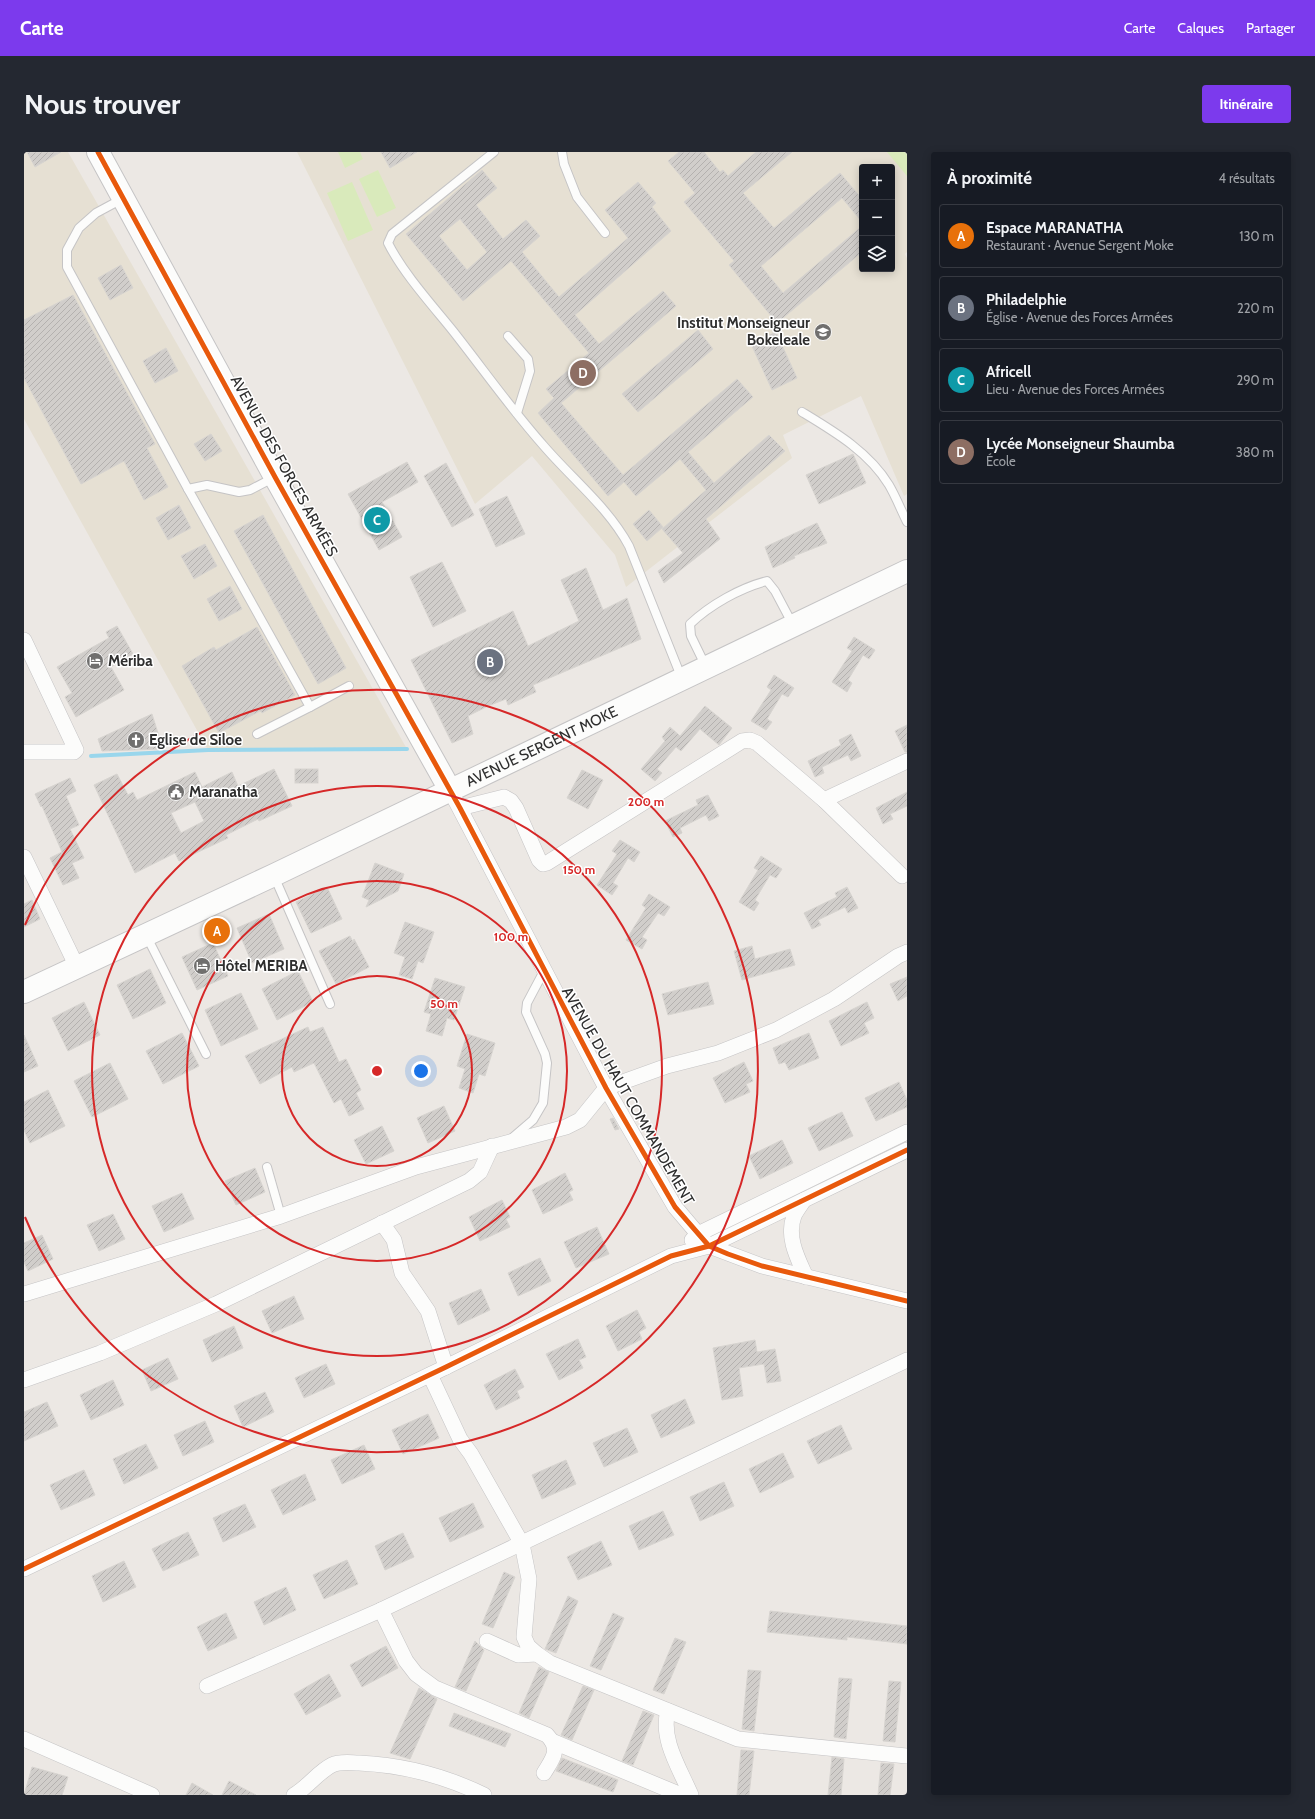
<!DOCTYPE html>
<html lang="fr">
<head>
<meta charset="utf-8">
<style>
	body { margin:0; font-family:Cabin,sans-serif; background:#242831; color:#f1f3f6 }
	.controls { position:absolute; right:12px; top:12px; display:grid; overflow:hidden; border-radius:4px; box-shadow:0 2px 10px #0003 }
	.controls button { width:36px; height:36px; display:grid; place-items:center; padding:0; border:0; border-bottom:1px solid #363941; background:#171b24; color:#f1f3f6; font:20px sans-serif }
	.you { position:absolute; left:397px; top:919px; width:14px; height:14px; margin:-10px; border:3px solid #fff; border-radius:50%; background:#1a73e8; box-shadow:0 0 0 6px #1a73e833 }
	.badge { display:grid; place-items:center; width:26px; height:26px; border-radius:50%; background:#7c3aed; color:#fff; font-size:13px; font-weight:700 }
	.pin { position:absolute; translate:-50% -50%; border:2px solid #fff; box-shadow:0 1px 4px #0006 }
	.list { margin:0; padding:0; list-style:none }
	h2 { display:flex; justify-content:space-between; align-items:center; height:52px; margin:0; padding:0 16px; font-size:17px }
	h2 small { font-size:13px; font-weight:400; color:#9ea1a6 }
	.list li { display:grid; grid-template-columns:26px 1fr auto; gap:12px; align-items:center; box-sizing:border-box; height:64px; margin:0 8px 8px; padding:0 8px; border:1px solid #363941; border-radius:4px }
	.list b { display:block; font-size:15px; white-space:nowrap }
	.list p { margin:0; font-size:13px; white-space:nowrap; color:#9ea1a6 }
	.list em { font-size:13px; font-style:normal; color:#9ea1a6 }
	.icon { flex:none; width:22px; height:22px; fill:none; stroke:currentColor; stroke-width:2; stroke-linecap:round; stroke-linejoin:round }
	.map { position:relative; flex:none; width:883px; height:1643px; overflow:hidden; border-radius:4px }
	header { display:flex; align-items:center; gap:24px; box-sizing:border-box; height:56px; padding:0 20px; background:#7c3aed; color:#fff }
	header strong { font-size:19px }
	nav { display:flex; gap:22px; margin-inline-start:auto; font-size:14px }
	.intro { display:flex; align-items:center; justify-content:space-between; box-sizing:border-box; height:96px; padding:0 24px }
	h1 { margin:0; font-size:28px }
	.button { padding:10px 18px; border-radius:4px; background:#7c3aed; color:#fff; font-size:14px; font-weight:700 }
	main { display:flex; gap:24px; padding:0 24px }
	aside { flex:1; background:#171b24; border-radius:4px; box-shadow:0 2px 10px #0003 }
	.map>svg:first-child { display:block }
</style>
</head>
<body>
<header>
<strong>Carte</strong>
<nav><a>Carte</a><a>Calques</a><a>Partager</a></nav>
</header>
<div class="intro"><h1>Nous trouver</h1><a class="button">Itinéraire</a></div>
<main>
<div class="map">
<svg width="883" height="1643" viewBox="0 0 883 1643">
	<defs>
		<pattern id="building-hatch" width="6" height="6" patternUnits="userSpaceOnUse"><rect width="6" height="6" fill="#d1cecb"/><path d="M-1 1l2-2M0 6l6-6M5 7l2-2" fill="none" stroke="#b4b1af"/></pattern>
	</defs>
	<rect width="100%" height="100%" fill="#ece8e4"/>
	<!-- education -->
	<g fill="#e6e0d3" fill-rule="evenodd">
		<polygon points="0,0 44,0 383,597 184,598 0,267"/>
		<path d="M273 0H883V100L881 102 883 106V342L880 344 837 244 759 283 768 306 602 435 591 403 508 304 451 352ZM838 15H868V117H838Z"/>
	</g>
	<!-- pitch -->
	<g fill="#d9eabb">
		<polygon points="314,0 336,0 339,7 321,16"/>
		<polygon points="863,0 883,0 883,24"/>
		<polygon points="354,18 372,56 353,65 335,27"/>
		<polygon points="328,30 349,78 324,89 303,41"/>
	</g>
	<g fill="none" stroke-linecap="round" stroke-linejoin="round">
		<!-- stream -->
		<polyline stroke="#99d6ec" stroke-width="4" points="67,604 184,598 383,597"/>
	</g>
	<!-- building -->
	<g fill="url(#building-hatch)" stroke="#d7d4d0" fill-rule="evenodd">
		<polygon points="3,0 37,0 11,15"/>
		<polygon points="357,0 393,0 366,16"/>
		<polygon points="655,0 680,0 696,20 699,18 704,24 732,0 768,0 719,41 750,76 816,21 838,47 838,70 818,46 737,114 759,141 838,74 838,100 753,171 705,113 710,109 660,50 671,41 644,9"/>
		<path d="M458 18 473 36 452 53 479 87 502 68 516 84 498 100 535 145 604 86 581 58 614 30 632 51 628 55 647 79 551 163 575 192 639 139 652 154 537 251 599 323 713 227 729 245 664 300 690 331 745 283 761 299 682 367 696 387 640 431 634 419 659 401 638 377 682 338 656 307 612 344 600 330 584 344 514 261 530 246 522 237 565 201 487 109 439 149 382 82ZM436 67 463 100 443 118 415 84Z"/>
		<polygon points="97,113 109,136 86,148 74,126"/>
		<polygon points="49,143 131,292 123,296 144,335 120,348 100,309 57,332 0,226 0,168"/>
		<polygon points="674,178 689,197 614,260 598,242"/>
		<polygon points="752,180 773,226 748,238 727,192"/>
		<polygon points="142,196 154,219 131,231 119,209"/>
		<polygon points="187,282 198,299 181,309 170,292"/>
		<polygon points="829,302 842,331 795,352 782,323"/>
		<polygon points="383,310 394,330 358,350 378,385 355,398 324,342"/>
		<polygon points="422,311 450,363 428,375 400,324"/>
		<polygon points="483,344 501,382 472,395 455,357"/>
		<polygon points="155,353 167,376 144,388 132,366"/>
		<polygon points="625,358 639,375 623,389 609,372"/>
		<polygon points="239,363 322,516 294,532 210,379"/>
		<polygon points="793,371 803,391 770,404 771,406 749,416 741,395"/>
		<polygon points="181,392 193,414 170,427 157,404"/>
		<polygon points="418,410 442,459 409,475 386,425"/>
		<polygon points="562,416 579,458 603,446 617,487 509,533 512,540 484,553 482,547 464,554 444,564 449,582 428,591 387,508 489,459 504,494 555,469 537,428"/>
		<polygon points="206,434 218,457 195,469 183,447"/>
		<polygon points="93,474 109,502 87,515 100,538 52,565 41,545 48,541 33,515 85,486 82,480"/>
		<polygon points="233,475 271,543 238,561 236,559 195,581 158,514 190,495 192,498"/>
		<polygon points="830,485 851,498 845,507 839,503 824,528 828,531 823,540 808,530 828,499 823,496"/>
		<polygon points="750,523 770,536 764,545 758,542 743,567 748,570 742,578 727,569 747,538 743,535"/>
		<polygon points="681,554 708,576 695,593 676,577 657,599 652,595 633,617 638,621 631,629 617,617 641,589 638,585 646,575 656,584"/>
		<polygon points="128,562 139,597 78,599 74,587"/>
		<polygon points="883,573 883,600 881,600 871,579"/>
		<polygon points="827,582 837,604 827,609 824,603 798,615 800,621 791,625 784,609 817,593 815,588"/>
		<path d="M250 617 268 654 235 669 234 667 202 683 204 686 155 709 151 701 111 721 70 633 93 622 104 643 109 640 113 648 171 620 178 635 208 620 214 634ZM171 650 180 669 157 681 147 661Z"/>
		<rect x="271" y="617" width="23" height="14"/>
		<polygon points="558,618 579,628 564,657 543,646"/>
		<polygon points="46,626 52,639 42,644 55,673 46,677 60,706 48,711 55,726 39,733 26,706 38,700 18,654 17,655 11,642"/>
		<polygon points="883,640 883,654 866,662 869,667 859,672 852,656"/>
		<polygon points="684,643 695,664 685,669 682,663 656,676 658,681 649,685 641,669 674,653 672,648"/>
		<polygon points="596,688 616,700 610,710 604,706 589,731 594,734 588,743 573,733 593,702 588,699"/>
		<polygon points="737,704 758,717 752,726 746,723 731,748 735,751 730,759 715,750 734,718 730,716"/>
		<polygon points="351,711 380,722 374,739 342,755 345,748 338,745"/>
		<polygon points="303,735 318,767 287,781 272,750"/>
		<polygon points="823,735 834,756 824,761 821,755 794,768 797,773 788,777 780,761 813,745 811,741"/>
		<polygon points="625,742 646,755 640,764 634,761 618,785 623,788 618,797 602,788 622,756 618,753"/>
		<polygon points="8,748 16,767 0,775 0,752"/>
		<polygon points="245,762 260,797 228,811 213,776"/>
		<polygon points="381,770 410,780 399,811 394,809 388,827 375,823 381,805 370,801"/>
		<polygon points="326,784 329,790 330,787 345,815 312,832 295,799"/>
		<polygon points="189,791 204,824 173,838 158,805"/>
		<polygon points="728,794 731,807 766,797 771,813 718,828 710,799"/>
		<polygon points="126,817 142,851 109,867 93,833"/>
		<polygon points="274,819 289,850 253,868 238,837"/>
		<polygon points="883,825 883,844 874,849 866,832"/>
		<polygon points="411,826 441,835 430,868 423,866 418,884 402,879 407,862 400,860"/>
		<polygon points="684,830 690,852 644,863 638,842"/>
		<polygon points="217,841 234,877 197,894 181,858"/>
		<polygon points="60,850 76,883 44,899 28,866"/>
		<polygon points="843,850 850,866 840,871 845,881 817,894 805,869"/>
		<polygon points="284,875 286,880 299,875 315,910 322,907 337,938 332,941 340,957 325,964 317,947 310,951 290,911 270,920 268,915 236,932 221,904"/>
		<polygon points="158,881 175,914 139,932 122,899"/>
		<polygon points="785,881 795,906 765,918 761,910 755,912 749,896"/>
		<polygon points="443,882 471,891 461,924 455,922 449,941 435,936 441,917 433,914"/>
		<polygon points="0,883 14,914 0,920"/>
		<polygon points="720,910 729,929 722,932 726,940 701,951 689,926"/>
		<polygon points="86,911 104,947 68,965 50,929"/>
		<polygon points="875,930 883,948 883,955 852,969 841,946"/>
		<polygon points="24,938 41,974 6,991 0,978 0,950"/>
		<polygon points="420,954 431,979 404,991 393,966"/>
		<polygon points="818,960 829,984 795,999 784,976"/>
		<polygon points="589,966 595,977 591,978 586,967"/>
		<polygon points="358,974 370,999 342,1012 330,988"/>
		<polygon points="758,988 769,1011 736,1027 725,1004"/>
		<polygon points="231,1016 241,1040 212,1053 201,1029"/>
		<polygon points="541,1021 549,1038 545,1040 549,1048 519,1062 508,1038"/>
		<polygon points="158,1041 170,1067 140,1080 128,1054"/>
		<polygon points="478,1048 486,1065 482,1067 486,1075 456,1089 445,1065"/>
		<polygon points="89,1062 101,1087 75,1099 63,1073"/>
		<polygon points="573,1075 585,1102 552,1116 540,1090"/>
		<polygon points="18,1083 29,1107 4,1119 0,1110 0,1091"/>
		<polygon points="516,1106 527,1129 494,1144 484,1121"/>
		<polygon points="457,1137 466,1158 434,1173 425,1151"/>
		<polygon points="270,1144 280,1167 248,1181 238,1159"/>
		<polygon points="613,1158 622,1176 615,1180 618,1187 594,1199 582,1174"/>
		<polygon points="210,1174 219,1196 188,1210 179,1188"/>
		<polygon points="554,1187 562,1205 555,1208 559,1216 535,1228 522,1202"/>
		<polygon points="731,1188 733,1200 751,1197 757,1229 743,1231 740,1212 715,1216 719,1244 698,1248 689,1196"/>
		<polygon points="144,1206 154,1227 127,1239 118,1218"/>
		<polygon points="302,1212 311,1232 280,1246 271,1226"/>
		<polygon points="491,1217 500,1235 493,1239 496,1246 472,1258 460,1233"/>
		<polygon points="89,1228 100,1253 67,1268 56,1243"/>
		<polygon points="241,1240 250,1260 219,1275 210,1254"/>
		<polygon points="661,1247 671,1271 637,1286 627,1263"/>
		<polygon points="23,1250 34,1274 0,1289 0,1260"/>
		<polygon points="404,1262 415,1286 379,1302 368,1278"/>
		<polygon points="181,1269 190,1290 159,1304 150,1283"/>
		<polygon points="817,1273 828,1297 794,1312 783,1289"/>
		<polygon points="603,1276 614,1300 580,1315 569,1291"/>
		<polygon points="122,1292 134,1316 100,1332 89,1307"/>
		<polygon points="340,1293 351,1317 318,1332 307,1308"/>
		<polygon points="759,1301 770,1325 736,1341 725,1317"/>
		<polygon points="542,1308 552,1332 518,1347 508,1323"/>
		<polygon points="60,1318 71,1343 37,1358 26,1333"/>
		<polygon points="281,1322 292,1348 259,1363 247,1338"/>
		<polygon points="700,1330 710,1354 676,1369 666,1345"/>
		<polygon points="449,1351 460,1375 426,1390 415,1366"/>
		<polygon points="221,1352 232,1375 199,1390 189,1366"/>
		<polygon points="639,1359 650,1383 615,1398 605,1374"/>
		<polygon points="164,1380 175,1403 139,1419 128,1397"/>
		<polygon points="379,1381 390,1405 361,1418 351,1394"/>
		<polygon points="577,1389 588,1413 554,1428 543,1405"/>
		<polygon points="323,1408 334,1432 300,1447 289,1423"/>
		<polygon points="100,1409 112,1435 79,1450 68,1424"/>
		<polygon points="480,1420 491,1425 469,1476 458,1472"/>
		<polygon points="262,1435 272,1458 240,1473 230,1450"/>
		<polygon points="544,1444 554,1449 532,1501 521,1497"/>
		<polygon points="746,1459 883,1474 883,1492 823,1485 823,1488 743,1480"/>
		<polygon points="202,1461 213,1486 184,1499 173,1475"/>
		<polygon points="589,1461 600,1466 577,1518 566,1514"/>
		<polygon points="651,1486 662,1490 640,1542 629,1538"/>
		<polygon points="451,1489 460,1498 442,1539 431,1535"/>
		<polygon points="362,1494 374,1516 338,1535 326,1513"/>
		<polygon points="515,1515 525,1520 505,1566 495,1561"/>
		<polygon points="724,1518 737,1519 730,1579 718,1577"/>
		<polygon points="305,1522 317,1544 282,1563 270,1542"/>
		<polygon points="815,1526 828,1527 822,1587 810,1585"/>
		<polygon points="865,1529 877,1530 871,1590 859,1589"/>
		<polygon points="559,1534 570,1538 548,1588 537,1583"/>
		<polygon points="395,1536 413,1547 386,1607 366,1601"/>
		<polygon points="619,1559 630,1563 609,1613 598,1609"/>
		<polygon points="430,1561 487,1582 481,1595 425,1574"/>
		<polygon points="717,1598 730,1599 725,1643 713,1643"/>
		<polygon points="808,1605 820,1607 817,1643 804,1643"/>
		<polygon points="538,1606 594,1628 589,1640 532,1619"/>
		<polygon points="857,1611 870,1612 866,1643 854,1643"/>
		<polygon points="8,1615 44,1625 38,1643 0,1643"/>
		<polygon points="205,1629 232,1643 198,1643"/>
		<polygon points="168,1631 189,1643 162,1643"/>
	</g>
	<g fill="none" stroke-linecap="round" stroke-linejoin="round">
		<!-- lane casing -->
		<g stroke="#c5c4c5" stroke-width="10">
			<g id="lane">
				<path d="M470 0 368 82 364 91C379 121 408 153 429 179 459 217 487 257 519 293 548 327 584 355 605 394L658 527"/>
				<polyline points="538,0 540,12 553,45 581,81"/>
				<polyline points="98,47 72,61 55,76 43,98 43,115 164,337"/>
				<polyline points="484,184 504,207 506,219 493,261"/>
				<path d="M778 260C811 280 845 300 865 333 872 345 877 358 883 370"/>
				<path d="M682 515 667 484 666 472C686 453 716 436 743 429L751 439 769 473"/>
				<polyline points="286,555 325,534"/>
				<polyline points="233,582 286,555 164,337 183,333 215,340 226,338 251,325"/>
				<polyline points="250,724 306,852"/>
				<polyline points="122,783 182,902"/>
				<polyline points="488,986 509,968 519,951 523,911 521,902 502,860 503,851 520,819"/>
				<polyline points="243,1015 257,1064"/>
			</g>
		</g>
		<!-- street casing -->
		<g stroke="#c5c4c5" stroke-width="16">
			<g id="street">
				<polyline points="0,488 52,598 50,600 0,600"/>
				<polyline points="426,638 582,936 651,1055 674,1082 685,1094 738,1114 883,1149"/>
				<polyline points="800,648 878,724"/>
				<polyline points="436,656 480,645 487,649 492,656 515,708 519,712 523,711 718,589 726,588 733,591 800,648 883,609"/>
				<polyline points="0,705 53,815"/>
				<path d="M780 1048C777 1053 772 1059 770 1064 762 1085 774 1107 782 1125"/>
				<polyline points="358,1071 370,1088 378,1121 404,1159 422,1215"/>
				<polyline points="668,1088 674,1082 709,1065 883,980"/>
				<polyline points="0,1142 257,1064 392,1015 542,975 556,968 582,936 643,914 694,901 752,878 810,847 874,804 883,800"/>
				<polyline points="406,1223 436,1287 447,1302 498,1392 505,1427 500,1485 504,1494 513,1502 526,1511 714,1587 883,1604"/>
				<polyline points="0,1228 76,1201 192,1152 445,1029 456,1020 468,994"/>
				<polyline points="0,1417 422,1215 647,1104 685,1094 883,998"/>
				<path d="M357 1458 382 1509 392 1522 411 1536 523 1583C537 1598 529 1606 520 1621"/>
				<polyline points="463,1489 494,1503 513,1502"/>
				<polyline points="183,1534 357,1458 883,1208"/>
				<path d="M644 1559C636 1587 656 1617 667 1643"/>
				<polyline points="0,1587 128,1643"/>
				<polyline points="530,1590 657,1643"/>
				<path d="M270 1643C284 1635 294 1620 308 1613 316 1609 327 1611 335 1611 379 1613 421 1624 460 1643"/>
			</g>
		</g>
		<!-- secondary casing -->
		<g stroke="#c5c4c5" stroke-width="24">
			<g id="secondary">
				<polyline points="74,0 251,325 426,638"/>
				<path id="s1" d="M0 840 250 723 883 419"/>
			</g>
		</g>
		<!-- lane -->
		<use href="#lane" stroke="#fcfcfb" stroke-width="8"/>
		<!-- street -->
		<use href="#street" stroke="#fcfcfb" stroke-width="15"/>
		<!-- secondary -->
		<use href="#secondary" stroke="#fcfcfb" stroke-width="22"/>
		<!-- cycleway casing -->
		<g stroke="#fff" stroke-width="8">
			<g id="cycleway">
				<polyline points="74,0 251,325 436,656 582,936 651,1055 685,1094 704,1102 738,1114 883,1149"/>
				<polyline points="0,1417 422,1215 647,1104 685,1094 883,998"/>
			</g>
		</g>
		<!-- cycleway -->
		<use href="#cycleway" stroke="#e8590c" stroke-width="5"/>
	</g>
	<!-- distance rings -->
	<g fill="none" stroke="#d62828" stroke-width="2">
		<circle cx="353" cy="919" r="95"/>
		<circle cx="353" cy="919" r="190"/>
		<circle cx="353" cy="919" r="285"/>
		<path d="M1 773A381 381 0 1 1 1 1065"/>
	</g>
	<!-- icons -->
	<defs>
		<g id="school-disc" transform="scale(0.9)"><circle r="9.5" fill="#706f6e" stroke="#fff"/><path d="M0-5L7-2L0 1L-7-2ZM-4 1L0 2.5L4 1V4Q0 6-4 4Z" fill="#fff"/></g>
		<g id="hotel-disc" transform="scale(0.9)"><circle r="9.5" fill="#706f6e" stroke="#fff"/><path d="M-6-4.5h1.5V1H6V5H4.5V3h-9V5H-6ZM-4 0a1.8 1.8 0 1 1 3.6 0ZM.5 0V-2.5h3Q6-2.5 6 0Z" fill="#fff"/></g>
		<g id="church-disc" transform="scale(0.9)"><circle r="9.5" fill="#706f6e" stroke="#fff"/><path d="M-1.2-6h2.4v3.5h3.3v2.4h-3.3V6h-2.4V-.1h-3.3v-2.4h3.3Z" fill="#fff"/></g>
		<g id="civic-disc" transform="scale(0.9)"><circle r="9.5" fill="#706f6e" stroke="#fff"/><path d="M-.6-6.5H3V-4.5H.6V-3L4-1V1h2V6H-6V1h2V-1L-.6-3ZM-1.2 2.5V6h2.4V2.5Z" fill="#fff"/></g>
	</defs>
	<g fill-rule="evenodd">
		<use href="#school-disc" x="799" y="180"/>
		<use href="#hotel-disc" x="71" y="509"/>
		<use href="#church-disc" x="112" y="588"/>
		<use href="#civic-disc" x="152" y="640"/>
		<use href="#hotel-disc" x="178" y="814"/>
	</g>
	<g text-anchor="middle" stroke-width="3" stroke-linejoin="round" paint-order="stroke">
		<!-- poi labels -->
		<g font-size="15" font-weight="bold" fill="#2e2e2e" stroke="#fff" text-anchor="start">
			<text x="786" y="176" text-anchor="end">Institut Monseigneur<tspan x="786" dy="17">Bokeleale</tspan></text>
			<text x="84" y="514">Mériba</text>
			<text x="125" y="593">Eglise de Siloe</text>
			<text x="165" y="645">Maranatha</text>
			<text x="191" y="819">Hôtel MERIBA</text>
		</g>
		<!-- street labels -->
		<g font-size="15" fill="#2e2e2e" stroke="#fff">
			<text transform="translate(260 314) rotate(61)" y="5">AVENUE DES FORCES ARMÉES</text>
			<text dy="5" stroke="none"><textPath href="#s1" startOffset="573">AVENUE SERGENT MOKE</textPath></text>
			<text transform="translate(604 944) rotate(60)" y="5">AVENUE DU HAUT COMMANDEMENT</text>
		</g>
	</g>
	<circle cx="353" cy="919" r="6" fill="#d62828" stroke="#fff" stroke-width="2"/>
	<g font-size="12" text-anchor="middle" font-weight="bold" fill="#d62828" stroke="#fff" stroke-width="3" stroke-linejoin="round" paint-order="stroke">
		<text x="622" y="654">200 m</text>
		<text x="555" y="722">150 m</text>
		<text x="487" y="789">100 m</text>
		<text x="420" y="856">50 m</text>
	</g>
</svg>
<div class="controls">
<button>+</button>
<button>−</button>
<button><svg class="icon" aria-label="layers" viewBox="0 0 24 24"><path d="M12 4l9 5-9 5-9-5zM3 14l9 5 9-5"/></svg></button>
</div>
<div class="you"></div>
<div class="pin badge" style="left:193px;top:779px;background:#e8710a">A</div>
<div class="pin badge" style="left:466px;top:510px;background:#6b7280">B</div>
<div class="pin badge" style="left:353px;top:368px;background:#0f9aa8">C</div>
<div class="pin badge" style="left:559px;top:221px;background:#8d6e63">D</div>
</div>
<aside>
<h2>À proximité<small>4 résultats</small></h2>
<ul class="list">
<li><span class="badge" style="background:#e8710a">A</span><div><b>Espace MARANATHA</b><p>Restaurant · Avenue Sergent Moke</p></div><em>130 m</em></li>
<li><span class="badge" style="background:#6b7280">B</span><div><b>Philadelphie</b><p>Église · Avenue des Forces Armées</p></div><em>220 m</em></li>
<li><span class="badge" style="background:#0f9aa8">C</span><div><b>Africell</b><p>Lieu · Avenue des Forces Armées</p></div><em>290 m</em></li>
<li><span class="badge" style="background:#8d6e63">D</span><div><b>Lycée Monseigneur Shaumba</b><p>École</p></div><em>380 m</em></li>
</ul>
</aside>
</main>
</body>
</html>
